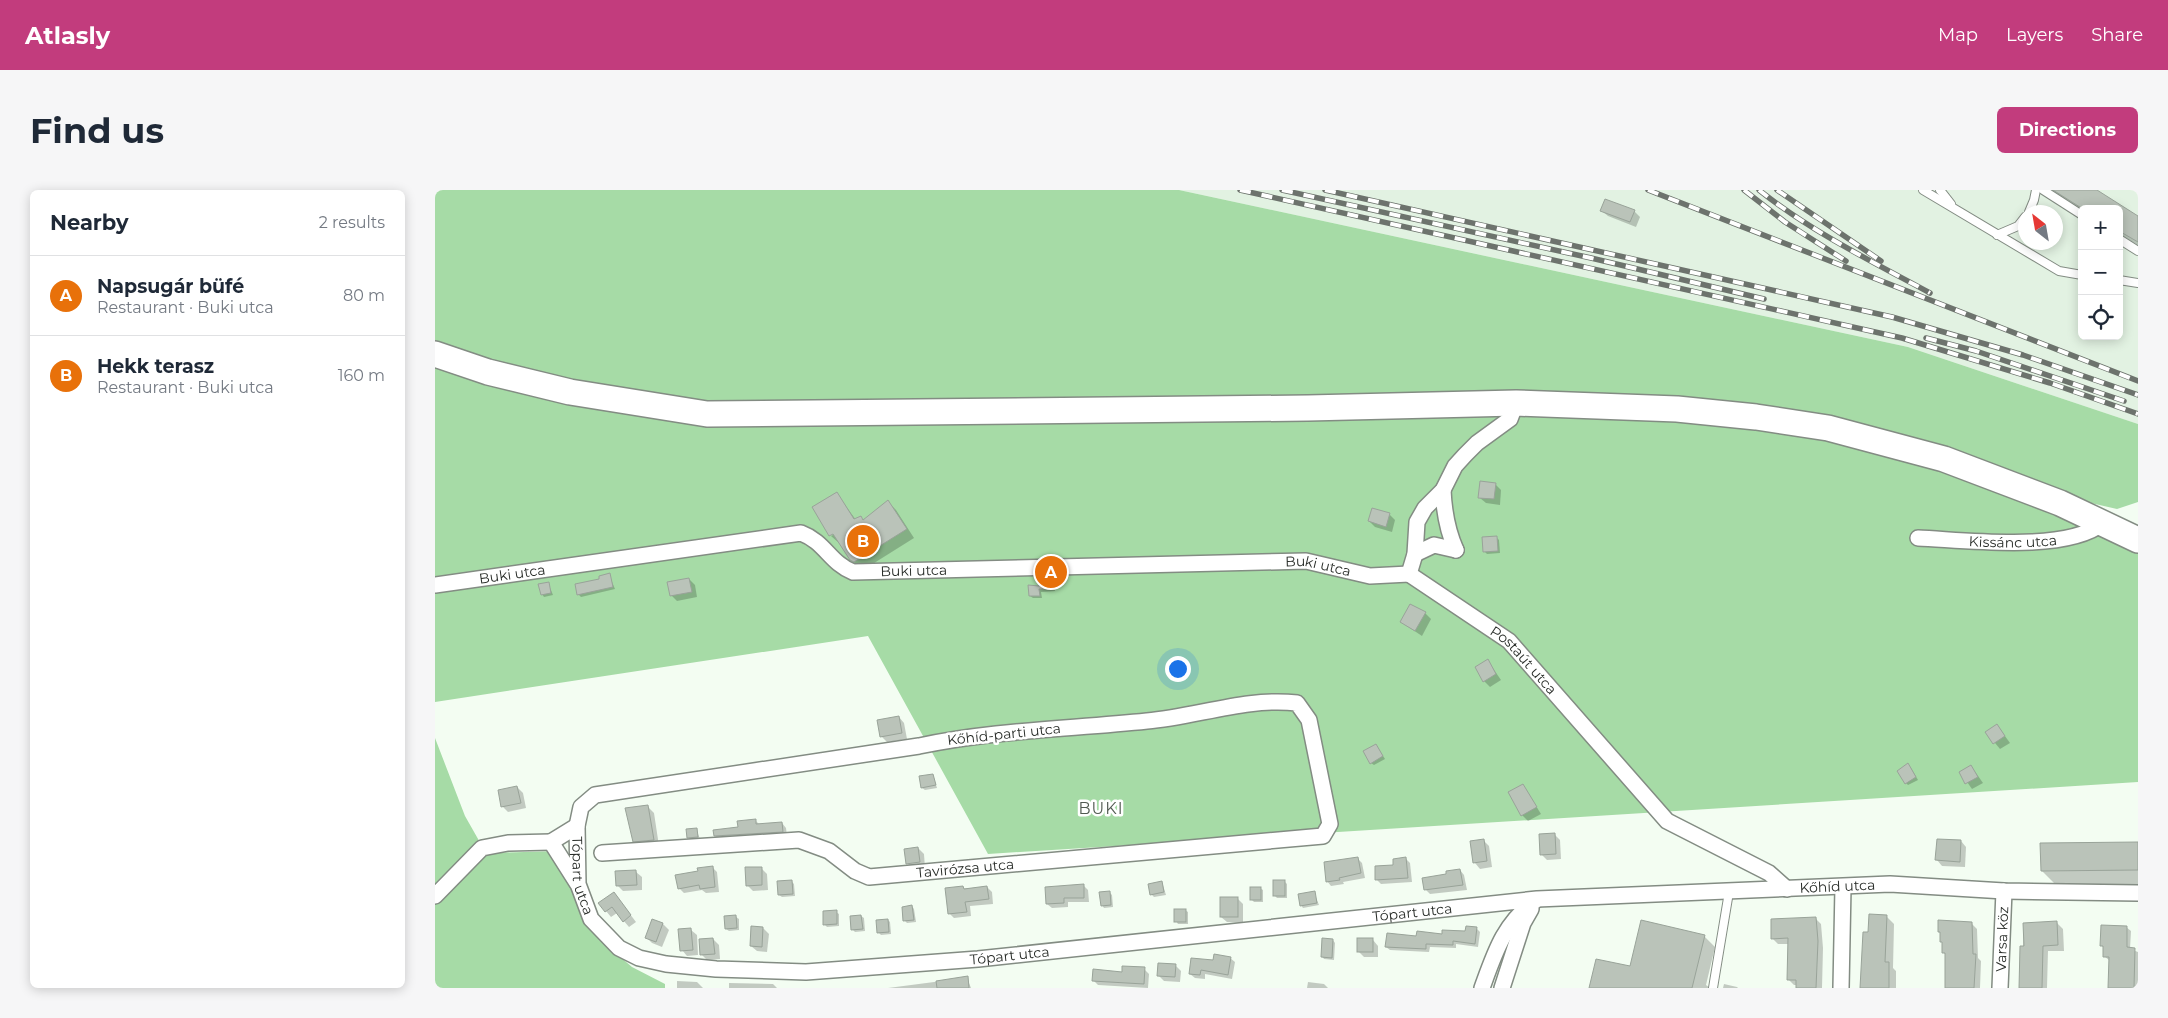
<!DOCTYPE html>
<html lang="en">
<head>
<meta charset="utf-8">
<style>
	body { margin:0; font-family:Montserrat,sans-serif; background:#f6f6f7; color:#1f2937 }
	.controls { position:absolute; right:15px; top:15px; display:grid; overflow:hidden; border-radius:8px; box-shadow:0 2px 12px #0003 }
	.controls button { width:45px; height:45px; display:grid; place-items:center; padding:0; border:0; border-bottom:1px solid #e0e1e3; background:#fff; color:#1f2937; font:25px sans-serif }
	.compass { position:absolute; left:1583px; top:15px; width:45px; height:45px; border-radius:50%; background:#fff; box-shadow:0 2px 12px #0003; rotate:329deg }
	.you { position:absolute; left:742px; top:478px; width:18px; height:18px; margin:-12px; border:4px solid #fff; border-radius:50%; background:#1a73e8; box-shadow:0 0 0 8px #1a73e833 }
	.badge { display:grid; place-items:center; width:32px; height:32px; border-radius:50%; background:#c23c7d; color:#fff; font-size:16px; font-weight:700 }
	.pin { position:absolute; translate:-50% -50%; border:2px solid #fff; box-shadow:0 1px 5px #0006 }
	.list { margin:0; padding:0; list-style:none }
	h2 { display:flex; justify-content:space-between; align-items:center; height:65px; margin:0; padding:0 20px; font-size:21px }
	h2 small { font-size:16px; font-weight:400; color:#747a83 }
	.list li { display:grid; grid-template-columns:32px 1fr auto; gap:15px; align-items:center; box-sizing:border-box; height:80px; padding:0 20px; border-top:1px solid #e0e1e3 }
	.list b { display:block; font-size:19px; white-space:nowrap }
	.list p { margin:0; font-size:16px; white-space:nowrap; color:#747a83 }
	.list em { font-size:16px; font-style:normal; color:#747a83 }
	.icon { flex:none; width:28px; height:28px; fill:none; stroke:currentColor; stroke-width:2; stroke-linecap:round; stroke-linejoin:round }
	.map { position:relative; flex:none; width:1703px; height:798px; overflow:hidden; border-radius:8px }
	header { display:flex; align-items:center; gap:30px; box-sizing:border-box; height:70px; padding:0 25px; background:#c23c7d; color:#fff }
	header strong { font-size:24px }
	nav { display:flex; gap:28px; margin-inline-start:auto; font-size:18px }
	.intro { display:flex; align-items:center; justify-content:space-between; box-sizing:border-box; height:120px; padding:0 30px }
	h1 { margin:0; font-size:35px }
	.button { padding:12px 22px; border-radius:8px; background:#c23c7d; color:#fff; font-size:18px; font-weight:700 }
	main { display:flex; gap:30px; padding:0 30px }
	aside { flex:1; background:#fff; border-radius:8px; box-shadow:0 2px 12px #0003 }
	.map>svg:first-child { display:block }
</style>
</head>
<body>
<header>
<strong>Atlasly</strong>
<nav><a>Map</a><a>Layers</a><a>Share</a></nav>
</header>
<div class="intro"><h1>Find us</h1><a class="button">Directions</a></div>
<main>
<aside>
<h2>Nearby<small>2 results</small></h2>
<ul class="list">
<li><span class="badge" style="background:#e8710a">A</span><div><b>Napsugár büfé</b><p>Restaurant · Buki utca</p></div><em>80 m</em></li>
<li><span class="badge" style="background:#e8710a">B</span><div><b>Hekk terasz</b><p>Restaurant · Buki utca</p></div><em>160 m</em></li>
</ul>
</aside>
<div class="map">
<svg width="1703" height="798" viewBox="0 0 1703 798">
	<rect width="100%" height="100%" fill="#f3fdf2"/>
	<!-- built -->
	<path fill="#e2f2e2" fill-rule="evenodd" d="M744 0H1703V234L1473 157ZM1647 19H1684V146H1647ZM1590 22H1620V52H1590Z"/>
	<!-- green -->
	<g fill="#a6dba6">
		<polygon points="0,0 744,0 1473,157 1703,234 1703,312 1682,319 1647,311 1703,361 1703,592 553,664 433,446 0,512"/>
		<polygon points="0,548 30,626 51,663 122,661 177,760 197,777 230,794 230,798 0,798"/>
	</g>
	<!-- shadow -->
	<g fill="#0003">
		<polygon points="1613,0 1660,0 1703,27 1703,55 1684,44 1684,19 1647,19 1647,21"/>
		<polygon points="1167,21 1199,21 1205,27 1201,37 1173,26"/>
		<polygon points="1060,294 1066,300 1065,315 1051,313 1045,308"/>
		<polygon points="402,304 421,330 426,328 429,331 453,312 461,320 479,348 428,380 413,367 404,353 396,346 404,342"/>
		<polygon points="954,324 960,330 957,342 940,337 934,331"/>
		<polygon points="1061,347 1064,350 1065,363 1052,364 1049,361"/>
		<polygon points="174,385 180,399 146,407 143,404"/>
		<polygon points="616,388 619,391 620,401 606,402 607,408 598,408 595,406"/>
		<polygon points="254,389 260,395 262,407 242,411 236,405"/>
		<polygon points="113,393 118,405 109,407 107,404"/>
		<polygon points="990,423 996,429 987,446 966,432"/>
		<polygon points="1053,471 1066,490 1055,497 1049,491"/>
		<polygon points="464,527 469,533 472,549 452,552 446,546"/>
		<polygon points="1562,535 1575,553 1565,559 1551,542"/>
		<polygon points="943,558 950,569 939,575 936,573"/>
		<polygon points="1536,576 1548,593 1537,599 1525,582"/>
		<polygon points="1476,578 1483,590 1473,595 1471,593"/>
		<polygon points="498,585 502,598 490,600 487,598"/>
		<polygon points="1088,595 1106,624 1093,631 1087,625"/>
		<polygon points="82,597 88,603 91,618 73,622 67,616"/>
		<polygon points="213,617 219,623 224,656 205,657 199,651"/>
		<polygon points="320,630 325,635 347,633 351,638 352,646 284,650 280,646 304,638"/>
		<polygon points="261,639 265,649 256,650 253,647"/>
		<polygon points="1119,644 1125,650 1126,669 1112,670 1106,664"/>
		<polygon points="1048,650 1054,656 1057,677 1045,679 1040,673"/>
		<polygon points="1526,651 1531,657 1530,677 1507,676 1502,670"/>
		<polygon points="1703,653 1703,698 1625,699 1607,681"/>
		<polygon points="483,658 489,664 490,678 478,679 472,673"/>
		<polygon points="923,669 927,673 930,688 908,692 909,694 896,696 892,691"/>
		<polygon points="971,669 975,673 977,692 946,694 941,689"/>
		<polygon points="277,677 282,682 284,702 271,703 267,700 249,703 244,698"/>
		<polygon points="326,678 332,684 333,700 318,701 312,695"/>
		<polygon points="1025,680 1029,685 1032,700 995,704 990,699"/>
		<polygon points="201,682 207,687 207,700 188,701 182,695"/>
		<polygon points="356,691 359,694 360,706 347,707 344,705"/>
		<polygon points="849,691 852,694 852,708 842,708 839,705"/>
		<polygon points="727,692 731,705 719,707 716,704"/>
		<polygon points="649,696 653,700 654,712 633,712 633,717 617,718 612,714"/>
		<polygon points="552,697 557,702 558,714 535,716 536,726 519,728 514,723 512,700"/>
		<polygon points="825,698 828,700 828,712 819,712 817,710"/>
		<polygon points="674,702 677,705 678,717 669,718 667,715"/>
		<polygon points="179,703 201,732 194,737 182,723 176,727 171,721"/>
		<polygon points="879,703 884,715 868,718 866,715"/>
		<polygon points="802,708 808,714 808,733 792,732 786,727"/>
		<polygon points="477,716 479,719 481,732 472,733 470,731 468,718"/>
		<polygon points="750,720 753,722 753,734 743,734 741,731"/>
		<polygon points="401,722 404,724 404,736 392,737 389,734"/>
		<polygon points="426,726 429,728 430,741 420,742 417,739"/>
		<polygon points="1451,726 1459,734 1458,778 1461,781 1461,798 1427,798 1434,743"/>
		<polygon points="301,727 304,729 304,740 294,741 291,739"/>
		<polygon points="1380,728 1386,734 1388,758 1387,798 1363,798 1363,795 1359,795 1353,789 1354,754 1343,754 1337,748"/>
		<polygon points="218,730 228,734 234,740 227,757 217,753 211,747"/>
		<polygon points="453,730 455,732 456,744 446,745 443,742"/>
		<polygon points="1536,733 1542,739 1543,768 1546,771 1545,798 1511,798 1511,765 1508,762 1509,754 1504,741"/>
		<polygon points="1622,733 1628,739 1629,761 1613,761 1612,798 1586,798 1589,734"/>
		<polygon points="1691,737 1696,741 1695,759 1703,762 1703,798 1675,798 1675,771 1669,766 1670,759 1667,756"/>
		<polygon points="328,738 334,744 332,762 322,761 316,756"/>
		<polygon points="1041,738 1045,742 1043,757 1021,754 1021,758 995,757 994,762 955,760 951,757 1031,742"/>
		<polygon points="256,740 262,745 263,765 252,766 247,760"/>
		<polygon points="1269,746 1280,757 1271,795 1275,798 1155,798"/>
		<polygon points="278,749 284,755 285,769 272,770 266,764"/>
		<polygon points="898,750 900,753 899,770 889,769 887,766"/>
		<polygon points="938,750 943,756 943,767 929,767 923,761"/>
		<polygon points="795,768 800,772 797,789 770,784 770,789 760,788 755,784 779,771"/>
		<polygon points="740,775 746,781 745,792 729,791 723,785"/>
		<polygon points="709,779 714,784 713,798 663,795 658,790"/>
		<polygon points="532,788 536,798 453,798 522,789"/>
		<polygon points="242,791 262,792 268,798 242,798"/>
		<polygon points="873,792 889,794 893,798 872,798"/>
		<polygon points="294,793 338,794 342,798 364,798 294,798"/>
		<polygon points="1289,794 1302,797 1303,798 1288,798"/>
	</g>
	<!-- building -->
	<g fill="#bac3b9" stroke="#99a399">
		<polygon points="1618,0 1662,0 1703,26 1703,52 1684,41 1684,19 1648,19"/>
		<polygon points="1170,9 1200,20 1195,32 1165,21"/>
		<polygon points="1045,291 1061,293 1059,309 1043,308"/>
		<polygon points="402,302 419,329 426,326 428,330 453,310 472,339 419,372 415,370 398,344 394,346 377,317"/>
		<polygon points="937,318 955,323 951,337 933,331"/>
		<polygon points="1062,346 1063,361 1048,362 1047,347"/>
		<polygon points="175,383 178,397 142,405 140,394 164,389 164,386"/>
		<polygon points="617,387 618,399 604,399 605,406 594,406 593,395 604,396 604,388"/>
		<polygon points="254,388 257,402 235,406 232,392"/>
		<polygon points="114,392 116,403 106,405 103,394"/>
		<polygon points="975,414 991,422 980,441 965,432"/>
		<polygon points="1053,469 1061,484 1048,492 1040,477"/>
		<polygon points="464,526 467,543 445,547 442,530"/>
		<polygon points="1562,534 1570,546 1558,554 1550,542"/>
		<polygon points="941,554 948,566 935,574 928,561"/>
		<polygon points="1473,573 1481,587 1470,594 1462,581"/>
		<polygon points="1536,575 1543,587 1530,594 1524,582"/>
		<polygon points="498,584 501,595 486,598 484,586"/>
		<polygon points="1088,594 1102,617 1086,626 1073,602"/>
		<polygon points="82,596 86,613 66,617 63,600"/>
		<polygon points="213,615 219,650 198,652 190,618"/>
		<polygon points="321,629 321,634 347,632 348,642 279,646 278,640 303,637 302,631"/>
		<polygon points="262,638 263,647 252,648 251,639"/>
		<polygon points="1120,643 1121,664 1105,665 1104,644"/>
		<polygon points="1049,649 1052,671 1038,673 1035,651"/>
		<polygon points="1502,649 1526,650 1525,672 1500,670"/>
		<polygon points="1703,652 1703,680 1606,681 1605,653"/>
		<polygon points="483,657 485,672 471,674 469,659"/>
		<polygon points="923,667 926,683 904,688 905,690 891,692 889,672"/>
		<polygon points="971,667 973,688 940,690 940,676 958,675 958,669"/>
		<polygon points="278,676 280,697 265,699 264,695 243,699 240,685 263,681 262,678"/>
		<polygon points="310,677 327,677 327,695 311,696"/>
		<polygon points="1025,679 1028,695 989,700 987,688 1011,684 1011,681"/>
		<polygon points="201,680 202,695 181,696 180,681"/>
		<polygon points="357,690 358,704 343,705 342,691"/>
		<rect x="838" y="690" width="12" height="16"/>
		<polygon points="727,691 729,702 715,705 713,694"/>
		<polygon points="649,694 649,708 629,708 629,713 611,714 610,697"/>
		<polygon points="528,696 529,699 552,696 554,709 530,712 532,722 513,724 510,698"/>
		<rect x="815" y="697" width="11" height="13"/>
		<polygon points="675,701 676,715 666,716 664,702"/>
		<polygon points="880,701 882,713 865,716 863,704"/>
		<polygon points="179,702 196,725 188,732 177,717 170,722 163,713"/>
		<rect x="785" y="707" width="18" height="20"/>
		<polygon points="477,715 479,730 468,731 467,717"/>
		<rect x="739" y="719" width="12" height="13"/>
		<polygon points="402,720 402,734 388,735 388,721"/>
		<polygon points="1434,724 1452,725 1450,772 1454,772 1454,798 1425,798 1428,742 1433,742"/>
		<polygon points="301,725 302,738 290,739 289,726"/>
		<polygon points="426,725 428,739 416,740 415,726"/>
		<polygon points="1381,727 1383,751 1381,798 1361,798 1361,790 1352,790 1353,748 1336,749 1336,729"/>
		<polygon points="217,729 228,733 221,752 210,748"/>
		<polygon points="453,729 454,742 442,743 441,730"/>
		<polygon points="1206,730 1270,745 1257,798 1154,798 1161,769 1195,776"/>
		<polygon points="1503,730 1537,732 1538,764 1541,764 1539,798 1510,798 1510,763 1507,763 1507,752 1505,752 1505,742 1503,742"/>
		<polygon points="1622,731 1623,755 1608,756 1607,798 1584,798 1585,756 1589,756 1588,733"/>
		<polygon points="1666,735 1692,736 1692,757 1700,758 1699,798 1673,798 1674,767 1668,767 1668,756 1665,756"/>
		<polygon points="316,736 328,737 327,757 315,756"/>
		<polygon points="1031,736 1042,737 1040,754 1018,751 1018,755 991,754 991,759 950,757 952,743 981,746 982,741 1007,744 1007,740 1030,741"/>
		<polygon points="256,738 258,760 245,761 243,739"/>
		<polygon points="278,748 280,764 265,765 264,749"/>
		<polygon points="887,748 898,749 897,768 886,767"/>
		<rect x="922" y="748" width="16" height="14"/>
		<polygon points="779,764 796,767 793,785 766,780 765,785 754,784 756,768 778,770"/>
		<polygon points="723,773 741,774 740,787 722,786"/>
		<polygon points="687,776 710,777 709,794 657,791 658,779 687,782"/>
		<polygon points="533,786 534,798 502,798 501,791"/>
	</g>
	<g fill="none" stroke-linecap="round" stroke-linejoin="round">
		<!-- lane casing -->
		<g stroke="#838c83" stroke-width="10">
			<g id="lane">
				<polyline points="1488,0 1624,81 1647,85"/>
				<polyline points="1505,0 1516,14"/>
				<polyline points="1608,0 1647,25"/>
				<polyline points="1594,22 1599,10 1601,0"/>
				<polyline points="1562,45 1583,36 1590,27"/>
				<polyline points="1684,49 1703,61"/>
				<polyline points="1684,90 1703,93"/>
				<polyline points="1278,798 1294,702"/>
			</g>
		</g>
		<!-- street casing -->
		<g stroke="#838c83" stroke-width="18">
			<g id="street">
				<path d="M1008 300C1009 322 1012 340 1021 360"/>
				<path id="s1" d="M1483 348C1531 350 1631 363 1668 333"/>
				<polyline points="980,364 999,355 1021,360"/>
				<path id="s2" d="M974 384 1074 451 1232 631 1334 683 1352 699"/>
				<polyline points="974,384 980,364 982,332 990,318 1008,300 1020,276 1030,265 1042,253 1075,229 1081,213"/>
				<path id="s3" d="M0 395 366 343C390 352 395 373 418 382L871 371 935 386 974 384"/>
				<polyline points="142,636 116,652 142,693"/>
				<path id="s4" d="M167 663 364 650 394 661 420 681 434 687 888 646 895 634 874 530 862 513C812 507 761 527 712 531 636 539 559 540 484 556L160 605 146 617 142 636 143 694 156 729 184 758 204 768 231 774 281 779 371 782 543 769 1102 709 1455 694 1569 701 1703 703"/>
				<polyline points="0,706 47,658 73,653 116,652"/>
				<path d="M1047 798C1060 762 1069 733 1101 710"/>
				<polyline points="1067,798 1088,733 1096,719"/>
				<polyline points="1406,798 1408,697"/>
				<path id="s5" d="M1565 798 1569 701"/>
			</g>
		</g>
		<!-- primary casing -->
		<g stroke="#838c83" stroke-width="28">
			<polyline id="primary" points="0,164 53,182 135,202 272,224 873,218 1081,213 1242,219 1321,227 1393,238 1509,269 1625,313 1703,350"/>
		</g>
		<!-- lane -->
		<use href="#lane" stroke="#fff" stroke-width="8"/>
		<!-- street -->
		<use href="#street" stroke="#fff" stroke-width="15"/>
		<!-- primary -->
		<use href="#primary" stroke="#fff" stroke-width="25"/>
		<!-- rail casing -->
		<g stroke="#6d736d" stroke-width="5.5">
			<g id="rail">
				<polyline points="805,0 1467,148 1615,193 1703,224"/>
				<polyline points="847,0 1156,68 1329,109"/>
				<polyline points="890,0 1457,127 1588,165 1703,205"/>
				<polyline points="1213,0 1703,191"/>
				<polyline points="1309,0 1350,32 1411,71"/>
				<path d="M1324 0C1377 42 1436 71 1495 103"/>
				<polyline points="1342,0 1446,71"/>
				<polyline points="1491,148 1541,161 1689,211"/>
			</g>
		</g>
		<!-- rail -->
		<use href="#rail" stroke="#fff" stroke-width="4" stroke-dasharray="11" stroke-linecap="butt"/>
	</g>
	<g text-anchor="middle" stroke-width="5" stroke-linejoin="round" paint-order="stroke">
		<!-- street labels -->
		<g font-size="14" fill="#292d29" stroke="#fff">
			<text dy="5" stroke="none"><textPath href="#s1" startOffset="95">Kissánc utca</textPath></text>
			<text dy="5" stroke="none"><textPath href="#s3" startOffset="901">Buki utca</textPath></text>
			<text dy="5" stroke="none"><textPath href="#s3" startOffset="496">Buki utca</textPath></text>
			<text dy="5" stroke="none"><textPath href="#s3" startOffset="78">Buki utca</textPath></text>
			<text dy="5" stroke="none"><textPath href="#s2" startOffset="144">Postaút utca</textPath></text>
			<text transform="translate(569 544) rotate(-6)" y="5">Kőhíd-parti utca</text>
			<text dy="5" stroke="none"><textPath href="#s4" startOffset="374">Tavirózsa utca</textPath></text>
			<text dy="5" stroke="none"><textPath href="#s4" startOffset="1671">Tópart utca</textPath></text>
			<text dy="5" stroke="none"><textPath href="#s4" startOffset="2982">Kőhíd utca</textPath></text>
			<text dy="5" stroke="none"><textPath href="#s4" startOffset="2556">Tópart utca</textPath></text>
			<text dy="5" stroke="none"><textPath href="#s5" startOffset="49">Varsa köz</textPath></text>
			<text dy="5" stroke="none"><textPath href="#s4" startOffset="2151">Tópart utca</textPath></text>
		</g>
		<!-- quarter labels -->
		<g font-size="16" letter-spacing="1" fill="#525a52" stroke="#fff">
			<text x="666" y="624">BUKI</text>
		</g>
	</g>
</svg>
<div class="controls">
<button>+</button>
<button>−</button>
<button><svg class="icon" aria-label="locate" viewBox="0 0 24 24"><circle cx="12" cy="12" r="6"/><path d="M12 2v4M12 18v4M2 12h4M18 12h4"/></svg></button>
</div>
<svg class="compass" viewBox="-18 -18 36 36"><path d="M0-13l5 13h-10z" fill="#e53935"/><path d="M0 13l5-13h-10z" fill="#747a83"/></svg>
<div class="you"></div>
<div class="pin badge" style="left:616px;top:382px;background:#e8710a">A</div>
<div class="pin badge" style="left:428px;top:351px;background:#e8710a">B</div>
</div>
</main>
</body>
</html>
